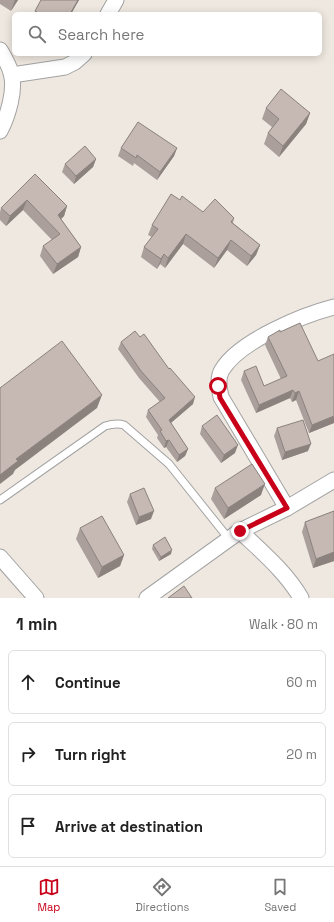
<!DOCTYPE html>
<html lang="en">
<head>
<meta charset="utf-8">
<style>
	body { margin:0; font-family:"Space Grotesk",sans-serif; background:#f2f2f2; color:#222 }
	.stop { position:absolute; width:12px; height:12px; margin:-9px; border:3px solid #c8001a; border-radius:50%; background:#fff }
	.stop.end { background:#c8001a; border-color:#fff; box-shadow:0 1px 4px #0008 }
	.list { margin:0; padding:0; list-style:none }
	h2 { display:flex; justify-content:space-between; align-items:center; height:52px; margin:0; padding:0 16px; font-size:17px }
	h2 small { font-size:13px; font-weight:400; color:#767676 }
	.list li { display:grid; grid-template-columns:26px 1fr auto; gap:12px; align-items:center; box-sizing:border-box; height:64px; margin:0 8px 8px; padding:0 8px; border:1px solid #e0e0e0; border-radius:6px }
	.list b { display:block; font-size:15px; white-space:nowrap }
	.list em { font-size:13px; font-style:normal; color:#767676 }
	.icon { flex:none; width:22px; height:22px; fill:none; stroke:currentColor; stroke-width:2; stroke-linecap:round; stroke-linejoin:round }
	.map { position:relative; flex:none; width:334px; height:598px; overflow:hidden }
	.search { position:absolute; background:#fff; box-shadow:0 2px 10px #0003; left:12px; right:12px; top:12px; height:44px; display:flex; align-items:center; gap:10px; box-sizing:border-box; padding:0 14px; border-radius:6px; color:#767676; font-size:15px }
	.sheet { height:268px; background:#fff }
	nav { display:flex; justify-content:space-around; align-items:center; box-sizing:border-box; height:56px; border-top:1px solid #e0e0e0; background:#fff; font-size:11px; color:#767676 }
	nav a { display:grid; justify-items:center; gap:2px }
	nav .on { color:#c8001a }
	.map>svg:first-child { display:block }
</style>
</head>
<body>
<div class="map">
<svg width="334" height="598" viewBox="0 0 334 598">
	<rect width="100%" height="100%" fill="#eee8e0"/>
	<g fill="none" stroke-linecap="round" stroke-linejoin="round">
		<!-- service casing -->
		<g stroke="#a3a3a3" stroke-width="9">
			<path id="service" d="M0 500 105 426C112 424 117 423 124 425L169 464 229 539"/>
		</g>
		<!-- minor casing -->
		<g stroke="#a3a3a3" stroke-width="17">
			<g id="minor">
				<polyline points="108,14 116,0"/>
				<path d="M0 50C4 57 9 65 11 73 16 89 8 116 0 131"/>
				<polyline points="12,75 65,67 75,62 84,54"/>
				<path d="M287 508 221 397C219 389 217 378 222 370 239 341 303 315 334 307"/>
				<path d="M240 531C262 552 286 572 301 598"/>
				<polyline points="0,557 36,598"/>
				<polyline points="147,598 240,531 287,508 334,480"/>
			</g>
		</g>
		<!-- service -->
		<use href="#service" stroke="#fff" stroke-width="7"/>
		<!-- minor -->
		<use href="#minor" stroke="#fff" stroke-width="15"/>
	</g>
	<!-- wall -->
	<g fill="#aa9f9b">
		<polygon points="0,0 18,0 11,11 0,4"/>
		<polygon points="41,0 79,0 71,14 34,14"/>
		<polygon points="266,108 310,113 306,124 279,157 264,144 268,133 272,127 262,119"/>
		<polygon points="121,148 177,148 174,156 157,180 134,163 133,166 118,156"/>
		<polygon points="96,159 93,167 74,184 62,172 65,164"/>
		<polygon points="35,174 67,206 64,216 61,219 81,247 78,257 53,274 40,256 43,246 52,240 23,210 6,226 0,220 0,212 1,208"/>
		<polygon points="180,200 203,212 234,218 233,223 260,245 256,255 247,266 227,250 214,268 183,244 165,268 160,264 157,269 141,257 144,247 152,237 148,235 152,225"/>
		<polygon points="140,337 193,404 171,423 188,449 185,456 177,462 166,447 164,448 157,438 158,435 146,417 148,410 160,402 139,378 118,349 121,342"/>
		<polygon points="268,337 334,423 309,433 296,400 292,402 290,398 256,413 241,380 244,371 264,386 281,379 265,345"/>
		<polygon points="202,426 235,453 221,463 200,434"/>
		<polygon points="277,428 308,451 282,460 274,436"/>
		<polygon points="215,488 261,495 224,519 211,499"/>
		<polygon points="130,494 151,519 136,525 127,502"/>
		<polygon points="334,511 334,561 313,568 302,532 305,522"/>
		<polygon points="80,528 124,555 120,566 98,578 76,539"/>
		<polygon points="153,545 171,554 159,561 152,549"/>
	</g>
	<!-- shaded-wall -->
	<g fill="#8b827e">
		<polygon points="15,0 18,0 11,11"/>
		<polygon points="78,0 79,0 71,14 70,14"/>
		<polygon points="310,113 306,124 279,157 283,146"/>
		<polygon points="177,148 174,156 157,180 160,172"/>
		<polygon points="96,159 93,167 74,184 76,176"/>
		<polygon points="27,200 23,210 6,226 10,216"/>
		<polygon points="67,206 64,216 55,225 58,215"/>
		<polygon points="186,234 183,244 165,268 168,258"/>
		<polygon points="231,240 227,250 214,268 218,258"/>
		<polygon points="260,245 256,255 247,266 251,256"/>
		<polygon points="81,247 78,257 53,274 57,264"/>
		<polygon points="164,254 160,264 157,269 161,259"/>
		<polygon points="293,390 290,398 256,413 259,405"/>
		<polygon points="299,391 296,400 292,402 295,393"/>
		<polygon points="102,395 97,408 15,470 13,474 0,484 0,475 16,459"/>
		<polygon points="195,397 193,404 166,427 169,420"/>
		<polygon points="334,416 334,423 309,433 312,425"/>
		<polygon points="169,440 166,447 164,448 166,441"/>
		<polygon points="311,444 308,451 282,460 285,452"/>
		<polygon points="238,445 235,453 221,463 224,455"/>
		<polygon points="188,449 185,456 177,462 179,455"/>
		<polygon points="265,484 261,495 224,519 228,508"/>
		<polygon points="154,511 151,519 136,525 139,517"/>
		<polygon points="172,550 171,554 159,561 161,557"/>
		<polygon points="334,552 334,561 313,568 316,559"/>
		<polygon points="124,555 120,566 98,578 102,567"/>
	</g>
	<!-- building -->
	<g fill="#c6b9b4" stroke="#8b827e">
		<polygon points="41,0 78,0 70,14 66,12 64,14 40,14 35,11"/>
		<polygon points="281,89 310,113 283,146 268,133 279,119 266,108"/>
		<polygon points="138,122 177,148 160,172 137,155 136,158 121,148"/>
		<polygon points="85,146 96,159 76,176 65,164"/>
		<polygon points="35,174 67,206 58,215 81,247 57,264 43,246 60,234 27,200 10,216 1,208"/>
		<polygon points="171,194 180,200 182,196 203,212 215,199 234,218 231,222 260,245 251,256 231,240 218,258 186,234 168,258 164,254 161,259 144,247 158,229 152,225"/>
		<polygon points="300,323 318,361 334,354 334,416 312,425 299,391 295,393 293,390 259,405 244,371 256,366 264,386 287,376 268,337 280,330 280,332"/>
		<polygon points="135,331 140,337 144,334 169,369 170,368 195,397 169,420 188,449 179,455 169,440 166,441 160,431 162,430 148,410 165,398 141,371 121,342"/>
		<polygon points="62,341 102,395 16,459 18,461 0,475 0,388"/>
		<polygon points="217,415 238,445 224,455 202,426"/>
		<polygon points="303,420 311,444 285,452 277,428"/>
		<polygon points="252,464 265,484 228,508 215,488"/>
		<polygon points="144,488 154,511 139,517 130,494"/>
		<polygon points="334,511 334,552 316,559 305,522"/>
		<polygon points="102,516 124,555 102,567 80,528"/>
		<polygon points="165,537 172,550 161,557 153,545"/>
		<polygon points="184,586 192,598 168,598"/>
	</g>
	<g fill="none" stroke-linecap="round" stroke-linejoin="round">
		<!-- route -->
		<polyline stroke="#c8001a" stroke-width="5" points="218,386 220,398 287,508 240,531"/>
	</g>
</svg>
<div class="stop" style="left:218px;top:386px"></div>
<div class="stop end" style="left:240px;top:531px"></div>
<div class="search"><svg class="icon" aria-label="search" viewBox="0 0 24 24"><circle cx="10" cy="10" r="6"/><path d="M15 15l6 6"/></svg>Search here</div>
</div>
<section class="sheet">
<h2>1 min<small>Walk · 80 m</small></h2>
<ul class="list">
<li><svg class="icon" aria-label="ahead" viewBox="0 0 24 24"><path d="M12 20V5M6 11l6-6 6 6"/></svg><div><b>Continue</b></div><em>60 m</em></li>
<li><svg class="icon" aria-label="right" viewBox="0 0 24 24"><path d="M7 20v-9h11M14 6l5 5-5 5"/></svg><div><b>Turn right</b></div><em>20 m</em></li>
<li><svg class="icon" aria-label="arrive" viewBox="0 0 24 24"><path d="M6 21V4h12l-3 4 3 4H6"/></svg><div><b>Arrive at destination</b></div></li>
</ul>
</section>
<nav>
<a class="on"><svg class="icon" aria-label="map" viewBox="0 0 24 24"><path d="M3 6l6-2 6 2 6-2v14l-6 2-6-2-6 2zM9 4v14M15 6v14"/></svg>Map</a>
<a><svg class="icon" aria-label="directions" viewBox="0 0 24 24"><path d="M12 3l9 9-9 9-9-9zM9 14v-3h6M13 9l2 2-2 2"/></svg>Directions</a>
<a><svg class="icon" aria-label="saved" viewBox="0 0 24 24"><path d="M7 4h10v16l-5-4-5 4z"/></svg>Saved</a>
</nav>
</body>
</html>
